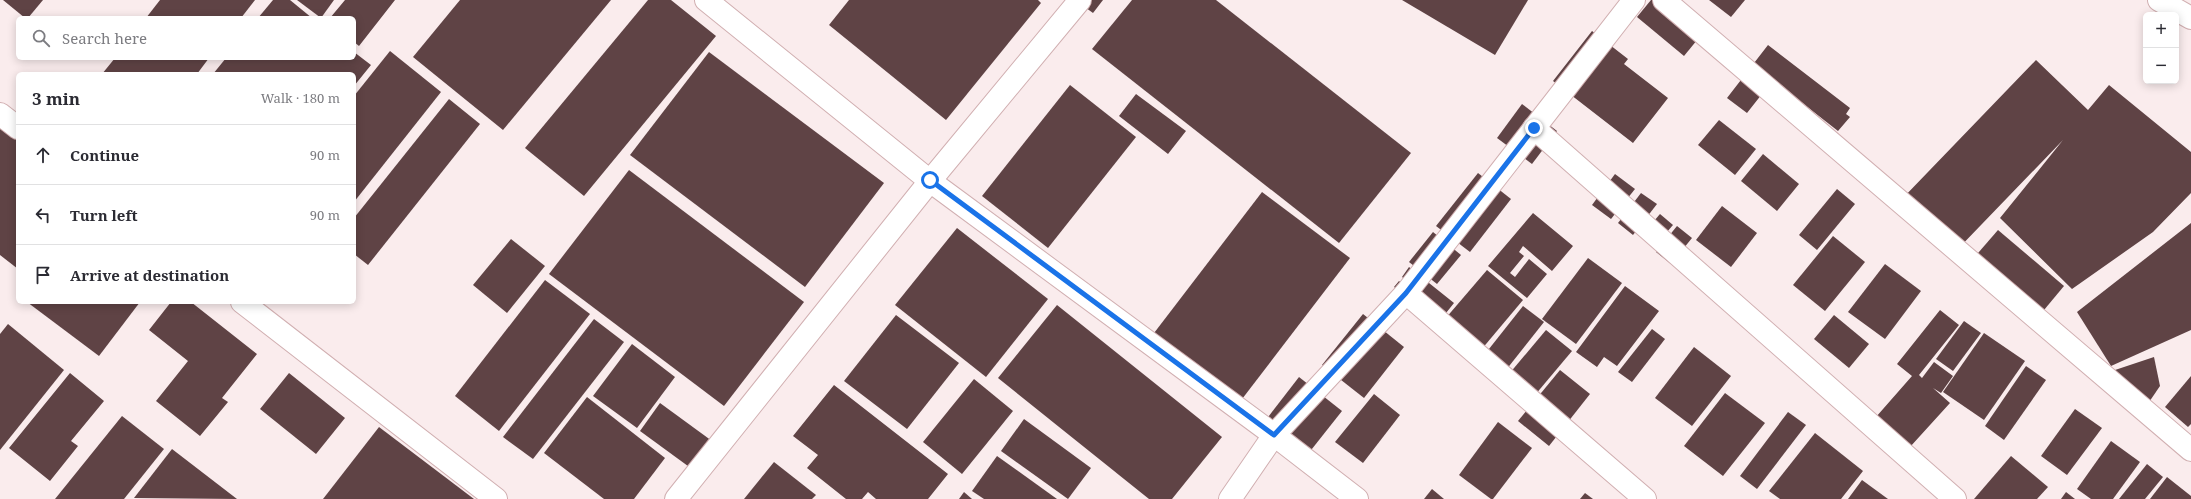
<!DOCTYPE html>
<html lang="en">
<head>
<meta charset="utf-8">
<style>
	body { margin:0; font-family:"Noto Serif",serif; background:#f2f2f3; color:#2b2b33 }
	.controls { position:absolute; right:12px; top:12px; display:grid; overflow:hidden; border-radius:6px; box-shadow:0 2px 10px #0003 }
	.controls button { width:36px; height:36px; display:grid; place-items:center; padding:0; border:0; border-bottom:1px solid #e1e1e2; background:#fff; color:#2b2b33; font:20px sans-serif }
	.stop { position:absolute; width:12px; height:12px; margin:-9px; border:3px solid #1a73e8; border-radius:50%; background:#fff }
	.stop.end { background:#1a73e8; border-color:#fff; box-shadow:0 1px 4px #0008 }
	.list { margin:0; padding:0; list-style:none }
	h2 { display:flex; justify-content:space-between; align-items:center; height:52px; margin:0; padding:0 16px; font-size:17px }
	h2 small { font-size:13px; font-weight:400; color:#7c7c81 }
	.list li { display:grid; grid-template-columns:26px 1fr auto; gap:12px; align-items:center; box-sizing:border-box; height:60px; padding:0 16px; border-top:1px solid #e1e1e2 }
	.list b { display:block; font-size:15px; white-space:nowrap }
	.list em { font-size:13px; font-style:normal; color:#7c7c81 }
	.icon { flex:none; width:22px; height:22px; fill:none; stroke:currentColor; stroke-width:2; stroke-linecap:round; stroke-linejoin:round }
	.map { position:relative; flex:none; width:2191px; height:499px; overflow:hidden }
	.search { position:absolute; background:#fff; box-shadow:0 2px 10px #0003; left:16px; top:16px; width:340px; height:44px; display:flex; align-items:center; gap:10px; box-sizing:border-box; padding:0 14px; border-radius:6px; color:#7c7c81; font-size:15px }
	.panel { position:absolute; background:#fff; box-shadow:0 2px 10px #0003; left:16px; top:72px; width:340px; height:232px; border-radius:6px }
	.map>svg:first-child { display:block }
</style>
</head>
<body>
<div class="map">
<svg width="2191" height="499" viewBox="0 0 2191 499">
	<rect width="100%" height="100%" fill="#faeced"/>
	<!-- building -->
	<g fill="#5f4345">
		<polygon points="3,0 43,0 28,18 25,18"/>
		<polygon points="160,0 255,0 241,18 146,18"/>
		<polygon points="273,0 290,0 312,18 258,18"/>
		<polygon points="297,0 334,0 321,18"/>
		<polygon points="345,0 395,0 359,46 354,42 354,18 330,18"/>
		<polygon points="460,0 611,0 503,130 413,57"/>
		<polygon points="648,0 671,0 716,36 584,196 525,148"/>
		<polygon points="849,0 1038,0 1041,3 946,120 829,25"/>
		<polygon points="1075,0 1103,0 1093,13"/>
		<polygon points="1132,0 1216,0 1411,153 1339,243 1092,49"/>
		<polygon points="1402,0 1528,0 1495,55"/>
		<polygon points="1651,0 1660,0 1702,34 1684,56 1637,17"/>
		<polygon points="1709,0 1745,0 1731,17"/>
		<polygon points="1592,31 1628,59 1624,64 1668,98 1633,143 1553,81"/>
		<polygon points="1768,45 1850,108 1846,114 1850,117 1838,131 1773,80 1747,113 1727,98"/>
		<polygon points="390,51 441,92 354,202 354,96"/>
		<polygon points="354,52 371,65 354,86 354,74 213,74 226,58 354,58"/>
		<polygon points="709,52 884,183 805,287 630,155"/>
		<polygon points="115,58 209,58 197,74 102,74"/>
		<polygon points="2036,60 2088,110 2109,85 2191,152 2191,193 2153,232 2072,289 2000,218 2063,140 1955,252 1901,200"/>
		<polygon points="1070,85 1136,137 1048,248 982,196"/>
		<polygon points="1136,94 1186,131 1168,154 1119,116"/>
		<polygon points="449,99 480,124 368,265 354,254 354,218"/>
		<polygon points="1522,104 1557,131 1532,164 1497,138"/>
		<polygon points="1719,120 1756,149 1735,175 1698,145"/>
		<polygon points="0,124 18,138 18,269 0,255"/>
		<polygon points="1763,154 1799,184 1777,211 1741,181"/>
		<polygon points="629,170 804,302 724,406 549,274"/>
		<polygon points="1478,173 1511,199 1470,252 1436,226"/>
		<polygon points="1615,174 1635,189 1611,219 1592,205"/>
		<polygon points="1837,189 1855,204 1817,250 1799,235"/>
		<polygon points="1262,192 1350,258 1239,403 1151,337"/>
		<polygon points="1641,193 1657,204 1633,235 1618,223"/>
		<polygon points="1722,206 1757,233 1731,267 1696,240"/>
		<polygon points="1533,213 1573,246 1552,271 1523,246 1519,252 1524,256 1510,273 1515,277 1529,259 1547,274 1527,298 1488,266"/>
		<polygon points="1660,214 1673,225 1654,247 1641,236"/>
		<polygon points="2191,223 2191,330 2111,366 2077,312"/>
		<polygon points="1677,226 1692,238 1671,264 1656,252"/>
		<polygon points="957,228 1048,299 986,377 895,305"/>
		<polygon points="1998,230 2064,286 2039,316 1972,260"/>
		<polygon points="1433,232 1461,255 1437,284 1409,262"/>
		<polygon points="1833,236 1865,262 1825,311 1793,285"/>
		<polygon points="511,239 545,266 507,313 473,285"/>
		<polygon points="1588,258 1622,283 1576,344 1542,319"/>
		<polygon points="1885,264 1921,291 1885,339 1848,312"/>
		<polygon points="1409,267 1454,303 1438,323 1394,287 1399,281 1430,306 1433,302 1402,277"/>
		<polygon points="1487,270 1523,300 1481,350 1445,319"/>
		<polygon points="545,280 590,314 499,431 455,396"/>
		<polygon points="1625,286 1659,311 1617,366 1604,357 1597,367 1576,352"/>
		<polygon points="27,302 140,302 99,356"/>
		<polygon points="171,302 191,302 257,354 222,398 228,402 200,436 156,401 188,361 149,330"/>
		<polygon points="1057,305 1222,437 1172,499 1149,499 998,378"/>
		<polygon points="1523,306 1544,322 1506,370 1485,354"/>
		<polygon points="1940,310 1959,325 1919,375 1922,378 1934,362 1953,376 1941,393 1933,388 1950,403 1910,447 1876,417 1912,376 1897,364"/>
		<polygon points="1363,314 1404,347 1364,398 1322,365"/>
		<polygon points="896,315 959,363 907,429 844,381"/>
		<polygon points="1834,315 1869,344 1849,368 1814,339"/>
		<polygon points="594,319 624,342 533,459 503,437"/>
		<polygon points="1964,321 1981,333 1953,371 1936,359"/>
		<polygon points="8,324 64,370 0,450 0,334"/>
		<polygon points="1652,329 1665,339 1632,382 1618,372"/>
		<polygon points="1546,330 1572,351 1535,395 1509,374"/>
		<polygon points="1984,333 2025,361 1984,420 1943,392"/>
		<polygon points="632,344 675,377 637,428 593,396"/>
		<polygon points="1694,347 1731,376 1692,426 1655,398"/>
		<polygon points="2154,357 2160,386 2145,408 2103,374"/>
		<polygon points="2026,366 2046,380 2004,440 1985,426"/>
		<polygon points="1560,370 1590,394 1549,446 1518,421"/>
		<polygon points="70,373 104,401 71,441 78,446 50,481 9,448"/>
		<polygon points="289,373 345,418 316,454 260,409"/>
		<polygon points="2191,376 2191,424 2188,427 2165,407"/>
		<polygon points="1299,377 1342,411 1304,459 1262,425"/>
		<polygon points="974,379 1013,411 962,474 923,442"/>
		<polygon points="834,385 948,474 928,499 876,499 868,492 862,499 846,499 807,468 818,455 793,436"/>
		<polygon points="1725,393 1765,423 1723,476 1684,446"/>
		<polygon points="1374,394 1400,415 1363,463 1335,442"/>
		<polygon points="587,397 665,458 634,499 604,499 544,453"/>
		<polygon points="660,403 712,441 692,469 640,431"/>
		<polygon points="2075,409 2102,428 2067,475 2041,456"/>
		<polygon points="1788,412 1806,425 1757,489 1740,476"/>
		<polygon points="122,416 164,449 124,499 55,499"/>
		<polygon points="1024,419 1091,468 1068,499 1001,451"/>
		<polygon points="1498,422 1532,448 1493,499 1491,499 1459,475"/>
		<polygon points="379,427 474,499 323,499"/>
		<polygon points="1815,433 1863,471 1841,499 1780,499 1769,491"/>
		<polygon points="2111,441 2140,462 2113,499 2091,499 2077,489"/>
		<polygon points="172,449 237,499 134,498"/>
		<polygon points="997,456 1057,499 984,499 972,491"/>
		<polygon points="2011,456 2048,487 2037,499 1974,499"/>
		<polygon points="774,462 816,495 812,499 744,499"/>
		<polygon points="2147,464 2163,477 2145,499 2119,499"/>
		<polygon points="2167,477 2191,496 2191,499 2150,499"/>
		<polygon points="1862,480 1888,499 1848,499"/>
		<polygon points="1432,489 1444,499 1424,499"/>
		<polygon points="964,492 972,499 959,499"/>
		<polygon points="2066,492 2075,499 2061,499"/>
		<polygon points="1585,493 1593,499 1580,499"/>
	</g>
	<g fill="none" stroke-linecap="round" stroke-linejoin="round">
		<!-- street casing -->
		<g stroke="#d1afb1" stroke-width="24">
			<g id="street">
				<polyline points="706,0 930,181 1274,435 1357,499"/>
				<polyline points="1664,0 2191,450"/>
				<polyline points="0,114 18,128"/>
				<polyline points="1534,128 1955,499"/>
				<polyline points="1406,293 1645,499"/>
				<polyline points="242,302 496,499"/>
				<polyline points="676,499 930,181 1080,0"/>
				<polyline points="1230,499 1274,435 1406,293 1634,0"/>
			</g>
		</g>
		<!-- highway casing -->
		<g stroke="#d1afb1" stroke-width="24">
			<polyline id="highway" points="2159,0 2191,18"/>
		</g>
		<!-- street -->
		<use href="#street" stroke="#fff" stroke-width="22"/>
		<!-- highway -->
		<use href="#highway" stroke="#fff" stroke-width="22"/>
	</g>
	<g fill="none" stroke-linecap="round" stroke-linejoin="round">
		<!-- route -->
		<polyline stroke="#1a73e8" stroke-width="5" points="930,180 1274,435 1406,293 1534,128"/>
	</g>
</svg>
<div class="controls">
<button>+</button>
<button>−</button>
</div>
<div class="stop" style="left:930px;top:180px"></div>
<div class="stop end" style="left:1534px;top:128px"></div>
<div class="search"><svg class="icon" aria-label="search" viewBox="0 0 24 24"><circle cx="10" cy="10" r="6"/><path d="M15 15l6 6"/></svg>Search here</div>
<section class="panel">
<h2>3 min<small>Walk · 180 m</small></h2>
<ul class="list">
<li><svg class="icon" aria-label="ahead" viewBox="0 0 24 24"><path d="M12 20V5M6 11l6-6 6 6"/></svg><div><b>Continue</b></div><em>90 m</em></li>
<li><svg class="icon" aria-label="left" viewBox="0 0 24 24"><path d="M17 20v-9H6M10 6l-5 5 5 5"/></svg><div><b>Turn left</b></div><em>90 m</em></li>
<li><svg class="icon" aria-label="arrive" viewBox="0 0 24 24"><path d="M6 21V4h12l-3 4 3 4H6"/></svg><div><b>Arrive at destination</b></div></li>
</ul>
</section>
</div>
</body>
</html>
